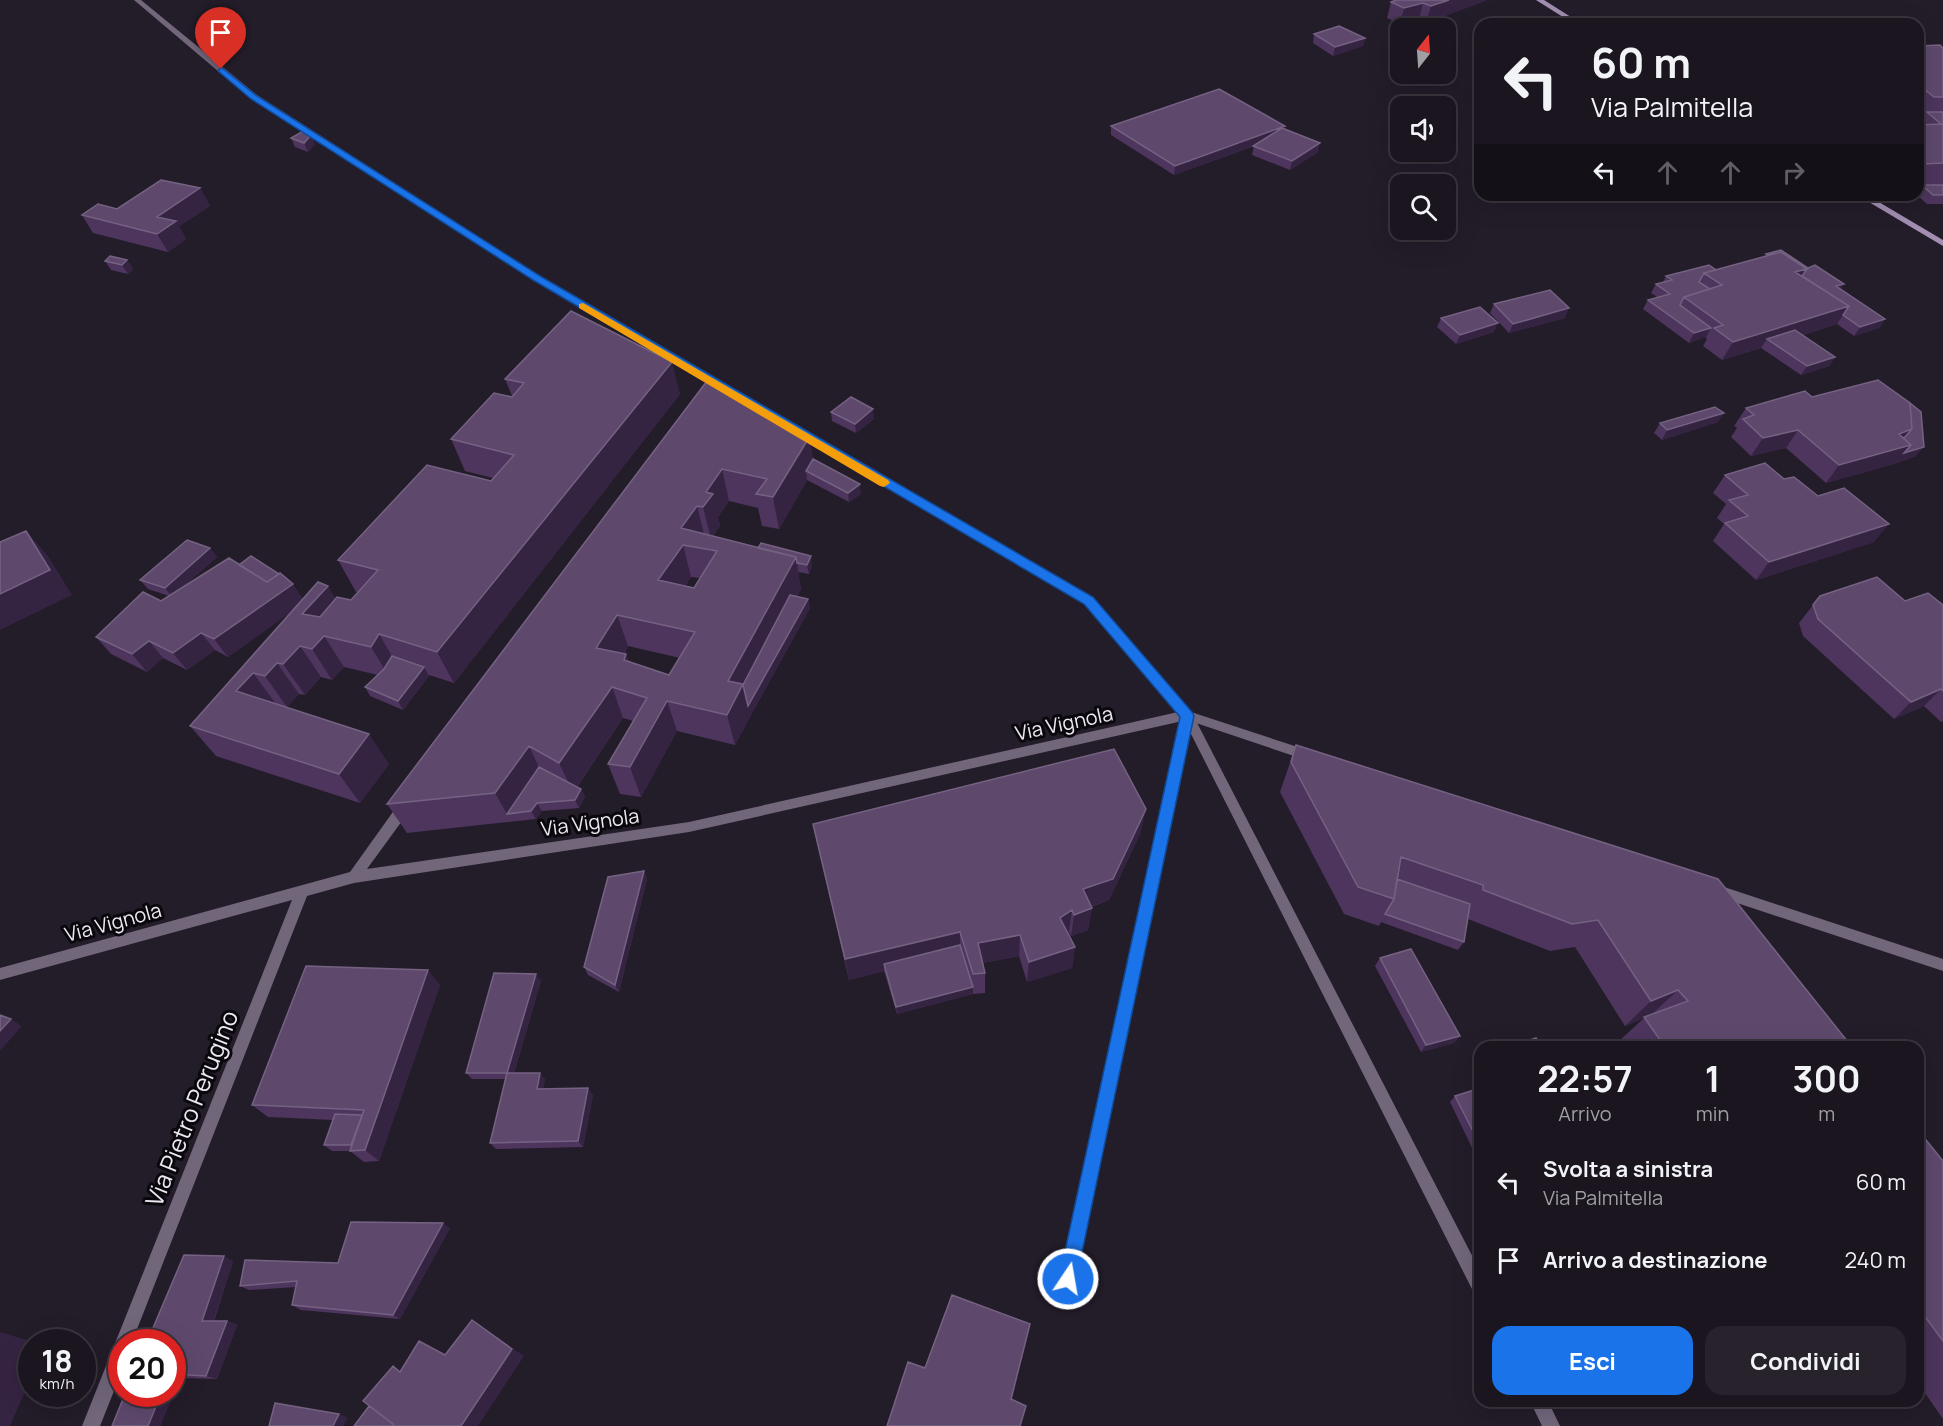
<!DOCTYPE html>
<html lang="it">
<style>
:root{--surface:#1a151f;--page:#27222c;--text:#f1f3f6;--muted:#9f9fa4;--line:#38343d;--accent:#1a73e8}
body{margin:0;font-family:Manrope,sans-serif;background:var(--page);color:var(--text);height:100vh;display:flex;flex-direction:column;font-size:22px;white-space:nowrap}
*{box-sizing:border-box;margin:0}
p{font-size:20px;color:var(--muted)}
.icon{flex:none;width:33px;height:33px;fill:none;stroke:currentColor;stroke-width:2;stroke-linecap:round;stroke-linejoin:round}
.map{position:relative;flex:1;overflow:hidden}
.side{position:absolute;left:1474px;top:1041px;width:450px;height:366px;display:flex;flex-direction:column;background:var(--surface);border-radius:18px;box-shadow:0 6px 24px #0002,0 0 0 2px var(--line)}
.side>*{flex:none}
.guide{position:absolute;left:1474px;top:18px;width:450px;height:183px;border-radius:18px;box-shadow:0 6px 24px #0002,0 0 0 2px var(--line);background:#1a151f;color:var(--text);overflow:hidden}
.needle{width:39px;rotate:17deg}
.tools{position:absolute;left:1390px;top:18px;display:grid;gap:12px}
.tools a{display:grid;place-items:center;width:66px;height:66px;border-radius:12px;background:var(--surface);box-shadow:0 6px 24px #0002,0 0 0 2px var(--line);font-size:30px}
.speed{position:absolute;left:18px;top:1329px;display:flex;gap:12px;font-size:30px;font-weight:700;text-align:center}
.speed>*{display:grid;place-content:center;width:78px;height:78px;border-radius:50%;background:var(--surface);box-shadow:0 6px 24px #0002,0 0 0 2px var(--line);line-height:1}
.speed small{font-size:15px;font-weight:400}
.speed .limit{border:9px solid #d22;background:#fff;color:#111}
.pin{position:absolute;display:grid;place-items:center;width:51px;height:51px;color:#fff;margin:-62px -26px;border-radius:50% 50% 50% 0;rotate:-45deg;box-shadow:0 0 6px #0007}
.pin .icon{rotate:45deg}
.me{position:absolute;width:66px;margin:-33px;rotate:12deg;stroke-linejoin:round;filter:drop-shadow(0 0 4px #0008)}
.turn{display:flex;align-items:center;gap:21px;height:126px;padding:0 18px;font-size:27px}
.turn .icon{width:78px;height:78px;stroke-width:2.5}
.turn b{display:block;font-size:42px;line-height:51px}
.lanes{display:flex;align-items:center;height:57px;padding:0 18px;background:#0003;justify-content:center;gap:30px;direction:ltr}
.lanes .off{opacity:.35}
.eta{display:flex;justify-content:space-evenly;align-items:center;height:102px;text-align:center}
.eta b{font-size:36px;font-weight:700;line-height:42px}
.action{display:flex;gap:12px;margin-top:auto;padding:12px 18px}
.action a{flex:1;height:69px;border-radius:18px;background:var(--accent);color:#fff;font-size:24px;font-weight:700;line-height:69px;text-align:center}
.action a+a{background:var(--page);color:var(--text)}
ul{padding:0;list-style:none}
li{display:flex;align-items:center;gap:18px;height:78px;padding:0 18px}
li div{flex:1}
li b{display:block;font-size:22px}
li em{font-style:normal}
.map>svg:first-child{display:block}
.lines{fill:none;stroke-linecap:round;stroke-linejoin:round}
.service{fill:#72667b;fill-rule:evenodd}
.minor{fill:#72667b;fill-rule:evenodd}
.secondary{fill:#a18eb0;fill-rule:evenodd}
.wall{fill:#4d355d;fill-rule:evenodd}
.shaded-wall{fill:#352342}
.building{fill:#5e496d;stroke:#756282;stroke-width:1.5;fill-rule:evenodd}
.route{fill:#1a73e8;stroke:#114b97;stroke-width:1.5}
.slow{fill:#f59e0b}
.labels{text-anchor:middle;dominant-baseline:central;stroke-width:6;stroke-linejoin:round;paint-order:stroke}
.street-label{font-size:20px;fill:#ede8f2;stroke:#0b080d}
.near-street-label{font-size:24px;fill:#ede8f2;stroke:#0b080d}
</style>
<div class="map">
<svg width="1943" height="1426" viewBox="0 0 1943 1426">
<rect width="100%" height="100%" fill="#231c29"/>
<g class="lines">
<!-- service -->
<path class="service" d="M1187,710L1191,712L1193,715L1480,1271V1295L1474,1293L1190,732L1076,1279L1074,1285L1068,1287L1062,1285L1060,1279L1181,715L1183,712Z
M1530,1401H1548L1560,1426H1542Z"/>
<!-- minor -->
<path class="minor" d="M134,0H141L257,95L540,276L769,413L764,416L761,415L534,280L251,99Z
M798,429L1093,597L1191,712L1313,752L1315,756L1313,760L1309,761L1187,720L689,832L354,883L307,896L132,1342H122V1371L100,1426H82L292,900L0,980V968L350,872L400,802L405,801L410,802L411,806L410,810L367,869L689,822L1178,712L1085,603L795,434V430Z
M1715,884L1943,959V971L1710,894L1708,890L1710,886Z"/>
<!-- secondary -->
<path class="secondary" d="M1536,0H1544L1582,24H1574Z
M1857,195H1867L1943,240V246Z"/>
</g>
<!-- wall -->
<path class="wall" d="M1396,0H1487L1426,23L1419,19L1400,24L1387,18L1391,2Z
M1314,34L1365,38L1363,46L1333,56L1313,43Z
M1918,46L1943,48V204H1927L1917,195H1918V125L1921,122L1918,121Z
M1111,126H1285L1284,129L1318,152L1290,170L1252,155L1254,146L1174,175L1111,135Z
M291,138L315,144L308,152L295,147Z
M200,188L210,206L179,226L186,239L168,252L93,233L82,215L117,209Z
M1766,254L1808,268L1844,284L1840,289L1885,319L1879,328L1854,336L1837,324L1803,335L1835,357L1829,366L1801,375L1761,348L1722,360L1703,346L1707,339L1705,337L1689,343L1643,309L1648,300L1657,297L1651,293L1656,284L1663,282L1666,276L1716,270L1765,256Z
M127,260L133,269L128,274L111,270L105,261Z
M1494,304L1565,318L1509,333L1490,313Z
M1441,318L1494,332L1456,344L1437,327Z
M505,379L680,394L454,683L429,675V676L403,710L370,696L365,687L378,675L344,667L332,680L321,677L305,695L299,694L287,707L276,704L389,764L360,803L216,756L190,726L292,611L228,657L215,650L187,670L163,658L147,672L111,654L96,637L169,596L148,589L140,580L210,548L217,557L183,587L239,565L303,599L336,598L351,600L358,592H356L338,560L491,481L493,478L465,471L451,439L512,396Z
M707,381L861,494L849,502L807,480L779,529L762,526L758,508L729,501L718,517L720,526L713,536L812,566L809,574L798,572L801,589L797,597L808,599L810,608L751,715L735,745L677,731L641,797L620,794L608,764L633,721L623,718L577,787L581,789L585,797L579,808L542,811L536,819L407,833L387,804ZM691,577L700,578L694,588L685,586ZM628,646L680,658L669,675L629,662L626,654H624Z
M1812,397L1916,456L1897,463L1826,483L1786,448L1751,456L1731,437L1737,428L1734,426L1746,408Z
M831,412L874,419L856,433L832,421Z
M1718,422L1662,440L1654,433L1660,423Z
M1725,475L1784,479L1874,542L1756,580L1713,541L1724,524L1717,518L1726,504L1713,493Z
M1820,596L1905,601L1943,605V721L1941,722L1924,706L1894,719L1803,636L1799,623Z
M1296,745L1852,1047H1622L1618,1042L1644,1018L1625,1026L1575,947L1550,951L1468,919L1464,942L1458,950L1381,922L1379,926L1344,914L1280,792Z
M813,824L1141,832L1109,900L1091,907L1092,908L1088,930L1071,936L1069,932H1068L1075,947L1072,968L1027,982L1019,956L983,963L985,973V993L973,994L897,1014L884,971L849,980L818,847Z
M644,871L647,879L619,992L588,975L584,967Z
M1380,958L1460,1036L1454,1043L1421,1052L1375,966Z
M541,981L514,1073L545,1079L543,1089L593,1095L583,1147L496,1149L490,1143L505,1079H472L466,1073Z
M440,985L379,1161L364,1162L350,1151H332L324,1145L333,1120L268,1117L252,1105Z
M1478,1057H1480V1077L1473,1064Z
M1480,1088V1152L1475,1154L1450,1102L1455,1096Z
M1918,1130L1943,1161V1419L1918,1383Z
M450,1228L400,1319L301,1310L292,1305L296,1287L249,1290L240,1286L338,1263Z
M233,1261L214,1321H227L237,1325L217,1379L180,1378L160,1426H112L172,1394V1342Z"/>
<!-- shaded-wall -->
<path class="shaded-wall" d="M1449,0H1487L1426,23L1431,6Z
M1423,3L1419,19L1400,24L1404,8Z
M1365,38L1363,46L1333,56L1335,47Z
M1285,126L1283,135L1174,175L1175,166Z
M311,135L315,144L308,152L304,143Z
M1320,143L1318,152L1290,170L1292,161Z
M200,188L210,206L179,226L186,239L168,252L157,234V217Z
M127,260L133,269L128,274L122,265Z
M1807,269L1797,285L1795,272Z
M1844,284L1838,293L1836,286Z
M1849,306L1837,324L1774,344L1767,339L1761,348L1722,360L1733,342Z
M1569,308L1565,318L1509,333L1513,324Z
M1885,319L1879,328L1854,336L1860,327Z
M1498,323L1494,332L1456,344L1460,335Z
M1711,328L1706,337L1689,343L1694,333Z
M1835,357L1829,366L1801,375L1807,366Z
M672,362L680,394L454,683L437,652Z
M873,409L874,419L856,433L855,424Z
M1724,413L1718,422L1662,440L1667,430Z
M1912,429L1898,447L1899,434Z
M1798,430L1786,448L1751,456L1763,438Z
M810,436L814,468L806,471L807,480L779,529L773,497Z
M1911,445L1924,447L1916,456L1897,463L1826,483L1839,465Z
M722,469L729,501L718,517L720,526L711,539L703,507L706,492Z
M860,484L861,494L849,502L848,493Z
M697,506L705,538L681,528Z
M1889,524L1874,542L1756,580L1769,562Z
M26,531L48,556L72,595L0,630V594Z
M683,545L691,577L667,611L658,580Z
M210,548L217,557L172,597L165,588Z
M811,556L812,566L809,574L807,565Z
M796,557L801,589L746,694L808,599L810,608L751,715L735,745L727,715L728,681Z
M293,584L305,602L228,657L214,639Z
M328,586L347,617L324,636L344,667L332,680L312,649L302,614Z
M617,615L628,646L608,679L596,648Z
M201,633L215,650L187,670L173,653Z
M379,634L397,665L390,678L371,647Z
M149,641L163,658L147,672L132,654Z
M300,646L321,677L305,695L283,664Z
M626,654L637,685L624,660Z
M277,663L299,694L287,707L265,676Z
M424,667L429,676L403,710L398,701Z
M253,673L276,704L236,691Z
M612,687L623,718L573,792L559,763Z
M1941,689L1924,706L1894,719L1911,702Z
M667,701L677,731L641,797L630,767Z
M369,734L389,764L360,803L339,774Z
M529,746L543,776L507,814L495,793Z
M581,789L585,797L579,808L575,800Z
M537,803L542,811L536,819L531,811Z
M1146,809L1141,832L1109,900L1080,910L1083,889Z
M644,871L647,879L619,992L615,985Z
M1092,908L1088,930L1071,936L1074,915Z
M1072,910L1069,932L1058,939L1060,918Z
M960,932V953L884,964V971L849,980L845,959Z
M1020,935L1019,956L978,964V943Z
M1075,947L1072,968L1027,982L1029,962Z
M428,970L440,985L379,1161L365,1150Z
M536,974L541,981L512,1079L507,1073Z
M973,987V994L897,1014L896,1007Z
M1678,990L1651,1015L1625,1026L1651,1001Z
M11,1019L22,1026L0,1051V1031Z
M1460,1036L1454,1043L1421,1052L1426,1045Z
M540,1073L545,1079L542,1096L537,1089Z
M588,1088L593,1095L583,1147L578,1141Z
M443,1223L450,1228L400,1319L393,1315Z
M224,1256L233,1261L212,1325L202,1321Z
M472,1320L524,1356L478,1426H461Z
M227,1321L237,1325L217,1379L206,1376Z
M1030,1324L1028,1335L1010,1408L1011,1399Z
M1,1332L33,1342H32V1376L10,1426H0V1334Z
M172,1375L180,1378L160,1426H148L161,1394H172Z
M339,1414L348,1418L343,1426H333Z"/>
<!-- building -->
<path class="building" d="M1396,0H1449L1431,6L1423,3L1404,8L1391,2Z
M1339,26L1365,38L1335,47L1314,34Z
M1940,45L1943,48V97H1934L1918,84V46Z
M1219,89L1285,126L1175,166L1111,126Z
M1927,112H1943V163L1923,164L1918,159V125L1941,124Z
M1282,128L1320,143L1292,161L1253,146Z
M303,131L311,135L304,143L291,138Z
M161,180L200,188L157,217L176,221L157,234L82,215L98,204L117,209Z
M1922,185H1943V195H1933Z
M1781,250L1808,268L1815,265L1844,284L1836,286L1885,319L1860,327L1843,315L1849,306L1802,276L1807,269L1781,252L1768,255L1766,254Z
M1781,252L1807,269L1795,272L1849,306L1733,342L1714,328L1723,325L1684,297L1722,285L1704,273Z
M110,256L127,260L122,265L105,261Z
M1709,265L1716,270L1704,273L1699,282L1710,289L1684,297L1680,305L1711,328L1694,333L1648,300L1670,294L1656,284L1672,280L1666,276Z
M1550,290L1569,308L1513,324L1494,304Z
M1480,307L1498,323L1460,335L1441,318Z
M571,311L672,362L437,652L379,634L371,647L324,636L312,649L300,646L283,664L277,663L265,676L253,673L236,691L369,734L339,774L190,726L318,582L328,586L302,614L320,617L337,597L351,600L378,570L338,560L427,465L491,481L514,455L451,439L494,393L512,397L524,383L505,379Z
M1795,330L1835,357L1807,366L1767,339Z
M1878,380L1910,403L1912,429L1899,434L1911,445L1839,465L1798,430L1763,438L1743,419L1754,415L1746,408L1805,391L1812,397Z
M707,381L810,436L773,497L756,494L767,479L722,469L706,492L713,494L703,507L697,506L681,528L796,557L728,681L743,684L727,715L667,701L630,767L608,764L647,698L612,687L559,763L529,746L495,793L387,804ZM683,545L717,551L694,588L658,580ZM617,615L695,632L669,675L624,660L626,654L596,648Z
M851,397L873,409L855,424L831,412Z
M1910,403L1921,412L1924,447L1904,453L1911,445L1903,438L1905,437L1912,429Z
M1715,407L1724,413L1667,430L1660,423Z
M813,459L860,484L848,493L806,471Z
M1765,463L1784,479L1794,477L1818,496L1844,488L1889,524L1769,562L1725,523L1748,516L1729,500L1748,495L1725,475Z
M26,531L50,570L0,594V542Z
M187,540L210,548L165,588L140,580Z
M761,543L811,556L807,565L797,563L796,557L758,548Z
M251,556L279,574L267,582L239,565Z
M229,558L267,582L280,573L293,584L214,639L201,633L173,653L149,641L132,654L96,637L143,592L161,601Z
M1877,577L1905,601L1928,593L1943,605V691L1941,689L1911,702L1818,619L1813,605L1820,596Z
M790,595L808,599L748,706L743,685Z
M392,656L424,667L398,701L365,687L384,669Z
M1296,745L1718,879L1852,1047H1665L1644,1017L1688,1001L1678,990L1651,1001L1598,920L1572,924L1483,890V885L1401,857L1394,899L1358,887L1291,762Z
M1114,749L1146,809L1113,879L1083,889L1092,908L1074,915L1072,910L1060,918L1075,947L1029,962L1020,935L978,943L985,973L973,974L960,932L845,959L813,824Z
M539,767L581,789L575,800L537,803L531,811L507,814Z
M644,871L615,985L584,967L608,877Z
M1397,879L1470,904L1464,942L1385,914L1394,899Z
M960,945L973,987L896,1007L884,964Z
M1411,949L1460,1036L1426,1045L1380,958Z
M306,966L428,970L365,1150L350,1151L364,1110L252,1105Z
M494,973L536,974L507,1073H540L537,1089L588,1088L578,1141L490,1143L507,1073H466Z
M0,1015L11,1019L0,1031Z
M1536,1038L1542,1047H1509Z
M1480,1088V1145L1455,1096Z
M335,1114L362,1115L351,1145H324Z
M1918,1130L1943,1161V1341L1918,1307Z
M351,1222L443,1223L393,1315L292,1305L297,1281L240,1286L245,1260L338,1263Z
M184,1255L224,1256L202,1321H227L206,1376L172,1374V1342H147Z
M952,1295L1030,1324L1011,1399L1026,1406L1020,1426H887L908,1362L925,1368Z
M472,1320L512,1349L461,1426H392L393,1424L363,1401L393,1366L400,1372L419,1341L445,1355Z
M125,1394H161L148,1426H112Z
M275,1403L339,1414L333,1426H269Z
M369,1406L393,1424L392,1426H354Z"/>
<!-- route -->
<path class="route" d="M221,67L257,96L540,276L1093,597L1192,712L1194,716L1075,1286L1068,1289L1062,1286L1059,1279L1180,717L1084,604L533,280L251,99L218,71Z"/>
<!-- slow -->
<path class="slow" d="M583,303L888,480L890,483L884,487L880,486L579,308V304Z"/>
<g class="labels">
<!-- street labels -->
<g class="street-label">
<text transform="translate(1064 723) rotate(-12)">Via Vignola</text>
<text transform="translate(590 822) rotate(-8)">Via Vignola</text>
<text transform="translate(113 922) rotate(-15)">Via Vignola</text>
</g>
<!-- near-street labels -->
<g class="near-street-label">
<text transform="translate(191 1108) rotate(-68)">Via Pietro Perugino</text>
</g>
</g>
</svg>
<div class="tools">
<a><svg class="needle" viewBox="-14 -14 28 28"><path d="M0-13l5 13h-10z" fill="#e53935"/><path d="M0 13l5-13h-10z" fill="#9f9fa4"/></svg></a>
<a><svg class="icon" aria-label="sound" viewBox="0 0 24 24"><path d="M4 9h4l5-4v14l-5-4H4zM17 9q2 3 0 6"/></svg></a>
<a><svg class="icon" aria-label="search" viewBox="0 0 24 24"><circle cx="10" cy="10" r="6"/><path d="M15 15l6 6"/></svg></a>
</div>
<div class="speed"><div>18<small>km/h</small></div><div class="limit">20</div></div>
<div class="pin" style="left:221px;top:69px;background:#d93025"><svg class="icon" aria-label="arrive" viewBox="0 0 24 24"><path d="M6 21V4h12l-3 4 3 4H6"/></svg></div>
<svg class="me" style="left:1068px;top:1279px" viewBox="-20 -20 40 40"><circle r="17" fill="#1a73e8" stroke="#fff" stroke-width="3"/><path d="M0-11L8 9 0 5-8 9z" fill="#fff"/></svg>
<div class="guide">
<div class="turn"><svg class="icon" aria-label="left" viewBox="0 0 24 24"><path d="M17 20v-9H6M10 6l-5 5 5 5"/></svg><div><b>60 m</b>Via Palmitella</div></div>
<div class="lanes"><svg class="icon" aria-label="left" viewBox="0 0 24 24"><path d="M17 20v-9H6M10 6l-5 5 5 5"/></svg><svg class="icon off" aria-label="ahead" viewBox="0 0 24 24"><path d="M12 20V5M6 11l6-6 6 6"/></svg><svg class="icon off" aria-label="ahead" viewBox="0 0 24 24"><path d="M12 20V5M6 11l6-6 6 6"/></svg><svg class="icon off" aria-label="right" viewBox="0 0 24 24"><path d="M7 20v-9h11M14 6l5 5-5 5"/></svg></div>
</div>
<section class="side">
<div class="eta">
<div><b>22:57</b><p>Arrivo</p></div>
<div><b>1</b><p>min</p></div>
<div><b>300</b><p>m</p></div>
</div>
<ul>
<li><svg class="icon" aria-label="left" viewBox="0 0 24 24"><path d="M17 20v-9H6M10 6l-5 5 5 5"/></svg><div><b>Svolta a sinistra</b><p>Via Palmitella</p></div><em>60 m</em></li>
<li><svg class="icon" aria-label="arrive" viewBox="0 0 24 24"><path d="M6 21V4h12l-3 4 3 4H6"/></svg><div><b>Arrivo a destinazione</b></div><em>240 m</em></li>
</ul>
<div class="action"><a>Esci</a><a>Condividi</a></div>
</section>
</div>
